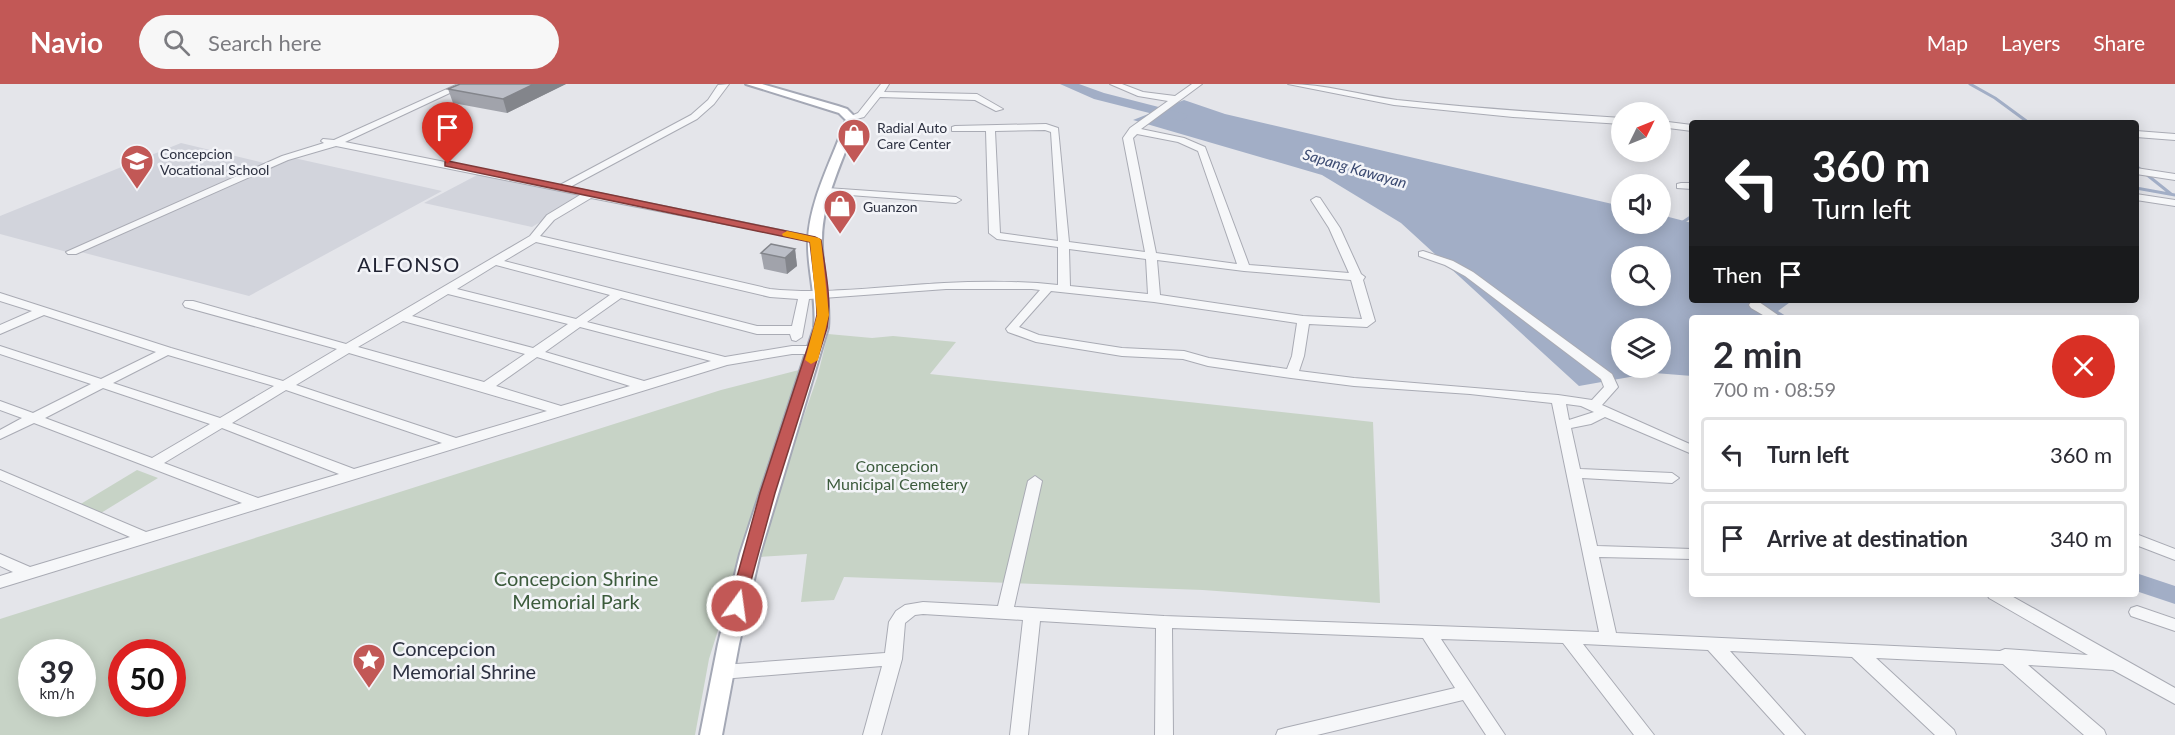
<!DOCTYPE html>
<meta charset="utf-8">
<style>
:root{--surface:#fff;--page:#f7f7f7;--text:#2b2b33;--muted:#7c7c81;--line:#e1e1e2;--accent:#c25856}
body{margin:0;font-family:Lato,sans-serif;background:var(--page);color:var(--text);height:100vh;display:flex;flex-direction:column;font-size:22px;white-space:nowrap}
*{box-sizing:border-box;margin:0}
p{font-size:20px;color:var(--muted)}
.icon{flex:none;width:33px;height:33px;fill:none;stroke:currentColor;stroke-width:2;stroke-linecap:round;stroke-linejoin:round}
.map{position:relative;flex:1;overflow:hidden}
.drawer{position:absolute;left:1689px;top:231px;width:450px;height:282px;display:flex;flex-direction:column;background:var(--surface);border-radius:6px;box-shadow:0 3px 15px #0003}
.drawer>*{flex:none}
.banner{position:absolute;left:1689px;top:36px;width:450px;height:183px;border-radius:6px;box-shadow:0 3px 15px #0003;background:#202124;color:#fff;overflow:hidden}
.needle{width:39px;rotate:47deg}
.controls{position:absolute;left:1611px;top:18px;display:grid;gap:12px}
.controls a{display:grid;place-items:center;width:60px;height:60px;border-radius:50%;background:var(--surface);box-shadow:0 3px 15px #0003;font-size:30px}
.speed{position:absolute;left:18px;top:555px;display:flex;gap:12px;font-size:30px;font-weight:700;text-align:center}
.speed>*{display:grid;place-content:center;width:78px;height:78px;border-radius:50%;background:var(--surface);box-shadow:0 3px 15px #0003;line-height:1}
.speed small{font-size:15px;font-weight:400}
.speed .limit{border:9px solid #d22;background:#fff;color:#111}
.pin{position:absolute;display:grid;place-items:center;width:51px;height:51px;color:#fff;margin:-62px -26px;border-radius:50% 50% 50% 0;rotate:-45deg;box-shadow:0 0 6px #0007}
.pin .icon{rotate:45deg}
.me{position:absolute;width:66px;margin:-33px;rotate:14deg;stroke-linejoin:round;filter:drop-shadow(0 0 4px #0008)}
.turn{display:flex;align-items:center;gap:21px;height:126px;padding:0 24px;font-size:27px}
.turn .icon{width:78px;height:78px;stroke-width:2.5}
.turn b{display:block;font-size:42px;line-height:51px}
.then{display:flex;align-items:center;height:57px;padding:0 24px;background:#0003;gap:12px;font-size:22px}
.round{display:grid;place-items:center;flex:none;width:63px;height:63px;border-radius:32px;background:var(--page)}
.headline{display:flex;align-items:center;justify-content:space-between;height:102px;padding:0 24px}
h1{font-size:36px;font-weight:700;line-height:45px}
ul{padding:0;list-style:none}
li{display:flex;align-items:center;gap:18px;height:75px;margin:0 12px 9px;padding:0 12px;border:3px solid var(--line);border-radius:6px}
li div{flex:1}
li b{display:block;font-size:22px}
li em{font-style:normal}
header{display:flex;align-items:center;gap:36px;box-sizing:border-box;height:84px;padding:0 30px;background:var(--accent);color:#fff}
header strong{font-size:28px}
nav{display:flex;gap:33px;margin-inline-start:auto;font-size:21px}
.search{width:420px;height:54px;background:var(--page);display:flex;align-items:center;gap:15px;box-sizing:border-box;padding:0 21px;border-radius:33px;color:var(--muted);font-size:22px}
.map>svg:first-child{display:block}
.built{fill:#d2d4dc}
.green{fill:#c7d3c6;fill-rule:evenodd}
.water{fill:#a2aec6;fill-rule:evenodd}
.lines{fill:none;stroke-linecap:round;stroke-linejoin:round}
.stream{stroke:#a2aec6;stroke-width:3}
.river{fill:#a2aec6;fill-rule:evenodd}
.minor-casing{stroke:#a9abb4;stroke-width:2}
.major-casing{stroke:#a4a8b5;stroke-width:4}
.minor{fill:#f6f7f9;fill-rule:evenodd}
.major{fill:#fff;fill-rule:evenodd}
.wall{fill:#a1a3ab}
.shaded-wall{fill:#83858b}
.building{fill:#bbbec7;stroke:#83858b;stroke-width:1.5}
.route{fill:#c25856;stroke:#7e3938;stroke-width:1.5}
.slow{fill:#f59e0b}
.labels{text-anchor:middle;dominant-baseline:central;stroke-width:5;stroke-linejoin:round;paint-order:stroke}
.far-poi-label{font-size:14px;fill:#2d3141;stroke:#f3f4f8;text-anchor:start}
.far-water-label{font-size:15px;font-style:italic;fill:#3b4a71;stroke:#f3f4f8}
.park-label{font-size:16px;fill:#3c5b3c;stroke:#f3f4f8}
.quarter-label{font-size:20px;letter-spacing:1.5px;fill:#1f2232;stroke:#f3f4f8}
.near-park-label{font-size:20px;fill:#3c5b3c;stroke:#f3f4f8}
.near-poi-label{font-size:20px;fill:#2d3141;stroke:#f3f4f8;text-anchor:start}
</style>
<header>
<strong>Navio</strong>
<div class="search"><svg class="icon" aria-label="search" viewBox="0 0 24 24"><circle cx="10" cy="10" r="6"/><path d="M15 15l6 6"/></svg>Search here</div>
<nav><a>Map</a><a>Layers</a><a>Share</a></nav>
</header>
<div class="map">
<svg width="2175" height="651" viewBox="0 0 2175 651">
<rect width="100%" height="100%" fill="#e4e5ea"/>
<!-- built -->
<path class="built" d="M181,59L268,80L67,168L0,150V132Z
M294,74L442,107L249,212L81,168Z
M481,89L585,111L532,143L424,119Z"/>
<!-- green -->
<path class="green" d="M828,250L872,254L893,252L956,258L930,290L1373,338L1380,519L1203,506L844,493L834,516L801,518L807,470L760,473L793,363L817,294Z
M799,286L709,575L695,651H0V535L721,306ZM32,568H82V620H32ZM122,568H172V620H122Z
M137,386L158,394L101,429L79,421Z"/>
<!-- water -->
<path class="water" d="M1184,16L1225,30L1621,122L1622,140H1660L1661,131L1692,139V216H1793L1778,227L1789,234H1692V282L1579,302L1401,139L1322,91L1133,36ZM1622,172H1660V212H1622ZM1622,244H1660V284H1622Z"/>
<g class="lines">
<!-- stream -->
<path class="stream" d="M1970,0L1995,14L2029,39
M2136,82L2171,110
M2136,104L2175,111
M1680,140L1692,132"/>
<!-- river -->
<path class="river" d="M1060,0H1079L1104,9L1186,30L1188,33L1181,37L1094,15Z
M1660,279L1692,280V292L1642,288L1639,284H1660Z
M2136,489L2175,502V520L2136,507Z"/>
<!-- minor casing -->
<g class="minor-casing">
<path id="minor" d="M458,0H469L345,58L560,101L691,31L708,16L718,1L729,0L714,20L697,35L570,103L815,153L819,154V158L591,114L554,136L540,152L770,205C828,211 886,202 944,199C982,197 1021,197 1058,201V163L997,155L989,149L986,47H952V43L955,42L1046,40L1058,44L1069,158L1145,168L1123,54L1130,44L1168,17L1138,12L1110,0H1122L1143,8L1175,12L1192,0H1202L1141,45L1184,54L1205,63L1249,181L1349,189L1329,144L1311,116L1316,113L1320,114L1340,144L1361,190L1365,193L1363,196L1375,237L1367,243L1309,240L1304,272L1299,287L1354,294L1558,311L1592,316L1604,303L1601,295L1465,192L1445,181L1419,172V168L1423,167L1453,177L1473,188L1612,290L1618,303L1602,321L1692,361V370L1605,333L1591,340L1571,344L1580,385L1672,389L1679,394L1672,399L1582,394L1597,462L1692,465V475L1599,473L1616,549L2000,567L2005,565L2088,571L1989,514L1987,510H2008L2175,604V620L2113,586L2028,581L2104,646L2106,651H2084L2003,580L1876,574L1954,646L1956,651H1935L1852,573L1730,567L1805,651H1785L1708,566L1583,560L1654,651H1634L1563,559L1441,555L1505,651H1486L1463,616L1317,651H1276L1278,646L1285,644L1455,604L1423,554L1172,544L1173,651H1155L1156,544L1040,537L1028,651H1010L1023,536L923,530L915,531L905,539L902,575L881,651H863L882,582L722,595L716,593L713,588L716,583L722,581L885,569L889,538L896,527L905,521L923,518L998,522L1028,397L1035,392L1042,397L1014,523L1164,532L1599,548L1552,319L1470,310L1354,302L1291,294L1208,282L1183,275L1122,272L1036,258L1008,248L1006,245L1040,206L1032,205H946L809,215L802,253L796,257L792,256L790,250H757L621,214L587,238L725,273L792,262H815L821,266L815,270H792L727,281L0,504V492L13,488L0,482V470L30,483L130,453L0,396V386L146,448L242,419L34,339L0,355V346L22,334L0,326V317L33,329L91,300L0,270V262L101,295L156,268L44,231L0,250V241L32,227L0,217V209L171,264L283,297L337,265L185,223L183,220L185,217H193L346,260L530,152L547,131L580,111L336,62L288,76L76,170H68L66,168L282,72L324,59L321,57L323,55L334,56ZM1045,46L1051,48L1058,157L1000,149L995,47ZM1137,50L1178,58L1198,67L1237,180L1156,169L1133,54ZM536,158L770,213L798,215L792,242H757L504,177ZM1069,165L1146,175L1148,210L1070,202ZM1157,176L1244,187L1351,196L1362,235L1303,232L1160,211ZM496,181L610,211L576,235L457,205ZM1051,207L1154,218L1297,239L1292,272L1287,285L1209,274L1184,267L1122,264L1039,251L1019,243ZM448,210L568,240L533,264L412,232ZM403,237L525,270L484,298L358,263ZM580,243L711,277L644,297L545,268ZM349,269L547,327L456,354L296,301ZM168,271L274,302L220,334L113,299ZM537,273L630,302L561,322L496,302ZM103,304L210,340L152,374L45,334ZM286,306L442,359L354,385L232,339ZM1566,320L1581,322L1594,328L1569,336ZM222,344L339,390L258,414L164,379Z
M881,0H889L884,8L977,10L1003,25L996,27L975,16L880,13L864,33L849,37V33L858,29Z
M1288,0C1325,0 1360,11 1397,16C1472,24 1546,29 1622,34V40L1513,33L1394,21Z
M1660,37L1692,41V47L1660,43Z
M2136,47L2175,50V56L2136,53Z
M2136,84L2175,90V96L2136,90Z
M1681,99H1692V105L1677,104V100Z
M827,104L956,113L961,116L956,119L823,109V105Z
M2136,110L2175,116V122L2136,116Z
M1755,217L1759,218L1782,234H1768L1751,224L1749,221L1751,218Z
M2136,450L2175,465V476L2136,461Z
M2137,522L2175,535V547L2131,532L2129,528L2131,524Z"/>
</g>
<!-- major casing -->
<g class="major-casing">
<path id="major" d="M746,0H762L838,22L847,25L857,35C845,74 822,114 822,156C821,186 831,214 828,244L760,470L739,560L722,651H700L718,560L740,470L814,244C817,214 807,185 808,156C810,114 833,74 846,36L839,29Z"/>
</g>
<!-- minor -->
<use href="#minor" class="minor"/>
<!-- major -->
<use href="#major" class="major"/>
</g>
<!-- wall -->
<path class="wall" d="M460,0H566L507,29L453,19L448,5Z
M795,165L797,182L787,190L764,185L761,169Z"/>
<!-- shaded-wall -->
<path class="shaded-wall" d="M534,0H566L507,29L503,15Z
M795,165L797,182L787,190L785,174Z"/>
<!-- building -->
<path class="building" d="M460,0H534L503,15L448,5Z
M771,160L795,165L785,174L761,169Z"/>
<!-- route -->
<path class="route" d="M448,77L815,153L821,156C825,185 832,215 827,244L775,409L743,526H731L729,522L760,409L814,244L817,231L816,209L810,158L445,82V78Z"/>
<!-- slow -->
<path class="slow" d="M787,147L819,154L821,156L829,231L818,276L811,280L805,276L817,231L810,158L783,152L782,150Z"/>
<!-- icons -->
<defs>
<g id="shop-pin" transform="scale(1.725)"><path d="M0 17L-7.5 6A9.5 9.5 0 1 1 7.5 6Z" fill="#c25856" stroke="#f3f4f8"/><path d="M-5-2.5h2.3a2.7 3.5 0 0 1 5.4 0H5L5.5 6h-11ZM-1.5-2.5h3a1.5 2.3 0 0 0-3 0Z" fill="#fff"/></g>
<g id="school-pin" transform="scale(1.725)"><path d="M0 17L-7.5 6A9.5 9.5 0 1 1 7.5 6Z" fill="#c25856" stroke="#f3f4f8"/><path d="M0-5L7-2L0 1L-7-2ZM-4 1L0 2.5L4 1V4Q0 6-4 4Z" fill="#fff"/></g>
<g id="sight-pin" transform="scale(1.725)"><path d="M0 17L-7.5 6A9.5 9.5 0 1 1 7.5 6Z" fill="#c25856" stroke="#f3f4f8"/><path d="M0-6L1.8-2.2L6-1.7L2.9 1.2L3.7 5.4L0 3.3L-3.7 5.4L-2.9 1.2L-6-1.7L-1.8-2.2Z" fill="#fff"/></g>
</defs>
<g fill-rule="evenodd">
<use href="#shop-pin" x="854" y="51"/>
<use href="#school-pin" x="137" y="77"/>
<use href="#shop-pin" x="840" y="122"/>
<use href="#sight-pin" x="369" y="576"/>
</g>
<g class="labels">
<!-- far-poi labels -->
<g class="far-poi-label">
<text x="877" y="43">Radial Auto<tspan x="877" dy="16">Care Center</tspan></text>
<text x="160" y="69">Concepcion<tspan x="160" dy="16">Vocational School</tspan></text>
<text x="863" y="122">Guanzon</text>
</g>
<!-- far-water labels -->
<g class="far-water-label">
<text transform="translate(1355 84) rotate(16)">Sapang Kawayan</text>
</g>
<!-- park labels -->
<g class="park-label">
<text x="897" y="381">Concepcion<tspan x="897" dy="18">Municipal Cemetery</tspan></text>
</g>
<!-- quarter labels -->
<g class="quarter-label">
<text x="409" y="180">ALFONSO</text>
</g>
<!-- near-park labels -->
<g class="near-park-label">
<text x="576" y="494">Concepcion Shrine<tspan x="576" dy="23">Memorial Park</tspan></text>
</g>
<!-- near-poi labels -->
<g class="near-poi-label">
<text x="392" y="564">Concepcion<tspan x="392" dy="23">Memorial Shrine</tspan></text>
</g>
</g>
</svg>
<div class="controls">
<a><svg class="needle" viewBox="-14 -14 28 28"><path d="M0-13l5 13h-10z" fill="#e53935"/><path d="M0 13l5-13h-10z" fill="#7c7c81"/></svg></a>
<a><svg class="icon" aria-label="sound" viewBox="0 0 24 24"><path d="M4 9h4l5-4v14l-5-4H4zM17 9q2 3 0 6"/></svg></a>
<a><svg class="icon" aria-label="search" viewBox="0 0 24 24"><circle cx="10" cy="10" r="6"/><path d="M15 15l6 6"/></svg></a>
<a><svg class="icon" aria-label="layers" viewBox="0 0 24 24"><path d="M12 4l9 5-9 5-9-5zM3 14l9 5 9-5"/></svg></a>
</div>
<div class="speed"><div>39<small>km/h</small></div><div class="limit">50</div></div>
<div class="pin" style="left:448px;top:80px;background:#d93025"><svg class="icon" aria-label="arrive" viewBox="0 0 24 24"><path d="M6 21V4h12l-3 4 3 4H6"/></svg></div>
<svg class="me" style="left:737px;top:522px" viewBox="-20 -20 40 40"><circle r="17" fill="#c25856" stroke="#fff" stroke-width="3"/><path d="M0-11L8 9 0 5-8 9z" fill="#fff"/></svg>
<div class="banner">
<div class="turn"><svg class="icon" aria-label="left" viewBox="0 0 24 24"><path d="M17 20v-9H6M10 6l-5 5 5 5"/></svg><div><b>360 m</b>Turn left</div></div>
<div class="then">Then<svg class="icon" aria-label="arrive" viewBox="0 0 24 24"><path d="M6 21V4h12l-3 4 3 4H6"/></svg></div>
</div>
<section class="drawer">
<div class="headline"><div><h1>2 min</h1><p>700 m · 08:59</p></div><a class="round" style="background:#d93025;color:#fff"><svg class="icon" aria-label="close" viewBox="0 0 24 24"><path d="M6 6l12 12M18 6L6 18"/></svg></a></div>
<ul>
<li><svg class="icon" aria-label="left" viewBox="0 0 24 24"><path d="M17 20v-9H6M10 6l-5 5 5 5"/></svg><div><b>Turn left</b></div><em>360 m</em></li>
<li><svg class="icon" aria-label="arrive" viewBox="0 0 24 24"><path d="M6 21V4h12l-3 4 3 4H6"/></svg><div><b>Arrive at destination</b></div><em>340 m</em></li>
</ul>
</section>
</div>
